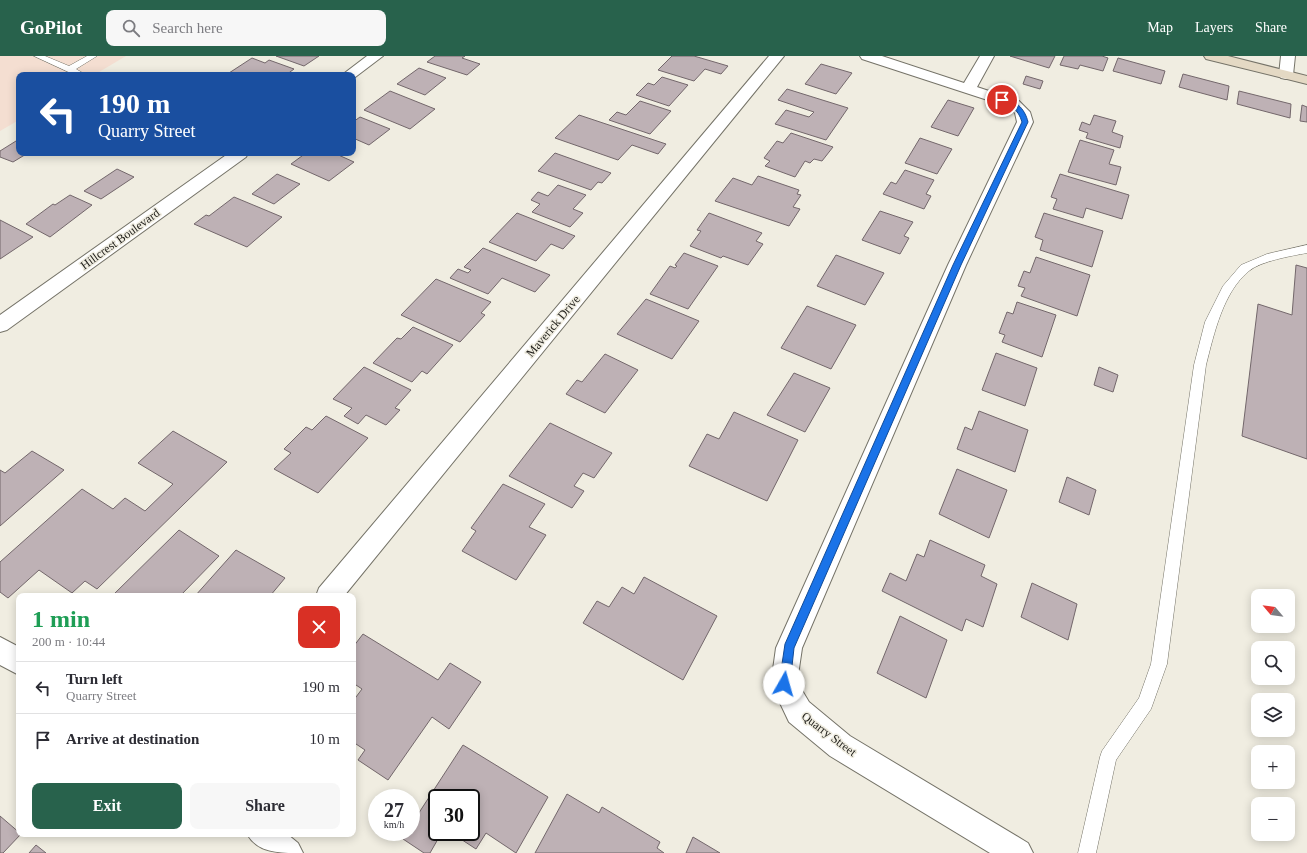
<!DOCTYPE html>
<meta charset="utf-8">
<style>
:root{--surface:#fff;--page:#f7f7f7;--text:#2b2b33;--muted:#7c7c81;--line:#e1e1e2;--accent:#28624c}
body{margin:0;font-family:Georgia,serif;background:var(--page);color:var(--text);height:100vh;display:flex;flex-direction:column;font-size:15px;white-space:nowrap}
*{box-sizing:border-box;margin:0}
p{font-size:13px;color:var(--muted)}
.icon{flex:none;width:22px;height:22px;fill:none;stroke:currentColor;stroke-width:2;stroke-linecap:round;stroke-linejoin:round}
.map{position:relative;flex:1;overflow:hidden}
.panel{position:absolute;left:16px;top:537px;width:340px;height:244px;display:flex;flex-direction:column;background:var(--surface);border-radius:8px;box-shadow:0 2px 10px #0003}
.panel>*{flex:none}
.guide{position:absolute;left:16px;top:16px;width:340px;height:84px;border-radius:8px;box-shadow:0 2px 10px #0003;background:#1a4fa0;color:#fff;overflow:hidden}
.needle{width:26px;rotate:299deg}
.controls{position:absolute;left:1251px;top:533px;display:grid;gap:8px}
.controls a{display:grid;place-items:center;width:44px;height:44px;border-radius:8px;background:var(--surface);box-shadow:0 2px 10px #0003;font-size:20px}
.speed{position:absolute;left:368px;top:733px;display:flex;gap:8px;font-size:20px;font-weight:700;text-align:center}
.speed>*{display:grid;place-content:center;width:52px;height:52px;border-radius:50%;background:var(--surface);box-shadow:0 2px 10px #0003;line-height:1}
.speed small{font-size:10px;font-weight:400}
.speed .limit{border:2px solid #111;border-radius:6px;background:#fff;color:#111}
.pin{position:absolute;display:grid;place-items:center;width:34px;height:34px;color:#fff;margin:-17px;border:2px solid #fff;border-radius:50%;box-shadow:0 1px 4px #0007}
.me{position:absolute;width:44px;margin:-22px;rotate:7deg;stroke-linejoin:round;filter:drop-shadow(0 0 3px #0008)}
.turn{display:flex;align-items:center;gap:14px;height:84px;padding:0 16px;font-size:18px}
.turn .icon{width:52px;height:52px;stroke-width:2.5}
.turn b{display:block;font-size:28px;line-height:34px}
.round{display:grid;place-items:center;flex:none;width:42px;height:42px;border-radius:8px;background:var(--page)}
.summary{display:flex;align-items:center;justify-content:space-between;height:68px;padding:0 16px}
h1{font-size:24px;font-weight:700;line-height:30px;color:#1e9e55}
.action{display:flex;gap:8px;margin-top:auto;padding:8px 16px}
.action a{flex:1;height:46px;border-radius:8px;background:var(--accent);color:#fff;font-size:16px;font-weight:700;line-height:46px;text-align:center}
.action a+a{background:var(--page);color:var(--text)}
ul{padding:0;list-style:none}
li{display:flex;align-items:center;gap:12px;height:52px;padding:0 16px;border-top:1px solid var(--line)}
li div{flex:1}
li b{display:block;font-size:15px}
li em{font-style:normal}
header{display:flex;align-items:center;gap:24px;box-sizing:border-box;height:56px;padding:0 20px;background:var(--accent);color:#fff}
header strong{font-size:19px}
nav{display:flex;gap:22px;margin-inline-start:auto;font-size:14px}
.search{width:280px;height:36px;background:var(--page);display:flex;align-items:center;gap:10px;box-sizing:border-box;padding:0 14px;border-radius:8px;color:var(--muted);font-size:15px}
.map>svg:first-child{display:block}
.education{fill:#f4ded1}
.building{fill:#beb1b5;stroke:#73676b}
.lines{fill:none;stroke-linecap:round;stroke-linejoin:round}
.service-casing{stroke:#757368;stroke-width:1}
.minor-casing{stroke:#757368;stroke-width:2}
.tertiary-casing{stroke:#757368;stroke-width:2}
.secondary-casing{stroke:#757368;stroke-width:2}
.service{fill:#fff;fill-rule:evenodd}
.minor{fill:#fff;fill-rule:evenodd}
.tertiary{fill:#fff;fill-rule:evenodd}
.secondary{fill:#e4d9c4;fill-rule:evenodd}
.route{fill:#1a73e8;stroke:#114b97}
.labels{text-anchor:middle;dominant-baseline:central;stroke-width:3;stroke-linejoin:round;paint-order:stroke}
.street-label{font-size:12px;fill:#22211d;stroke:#f0ede1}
</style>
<header>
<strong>GoPilot</strong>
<div class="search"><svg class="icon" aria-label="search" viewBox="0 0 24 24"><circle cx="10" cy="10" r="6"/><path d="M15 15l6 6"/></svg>Search here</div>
<nav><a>Map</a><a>Layers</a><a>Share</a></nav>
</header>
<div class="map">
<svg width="1307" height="797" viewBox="0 0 1307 797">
<rect width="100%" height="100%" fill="#f0ede1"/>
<!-- education -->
<path class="education" d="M0,0H126L94,19H19V64L0,75Z"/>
<!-- building -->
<path class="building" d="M276,0H319L304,10Z
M435,0H465L462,2L480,8L467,19L427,6Z
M672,0H694L728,10L721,18L705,13L694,25L658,14Z
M1010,0H1055L1049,12Z
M1064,0H1102L1108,2L1103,15L1080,9L1078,13L1060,9Z
M252,2L265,7L269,4L294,13L286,19H233L229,17Z
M1118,2L1165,15L1161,28L1113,15Z
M821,8L852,17L836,38L805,28Z
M419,12L446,22L425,39L397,28Z
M1183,18L1229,30L1227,44L1179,31Z
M1026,20L1043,25L1040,33L1023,28Z
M662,21L688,29L669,50L636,39L648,27L654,29Z
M787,33L848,52L826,84L775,68L786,54L809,61L814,56L778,44Z
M390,35L435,53L410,73L364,54Z
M1239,35L1291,48L1290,62L1237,48Z
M948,44L974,52L958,80L931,71Z
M640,45L671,55L650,78L609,64L617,56L626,59Z
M1302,49L1307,51V66L1300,65Z
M579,59L666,88L658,98L632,89L618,104L555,82Z
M1094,59L1116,65L1112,76L1123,80L1120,92L1086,82L1088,77L1079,74L1082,66L1090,69Z
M360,61L390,73L369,89L353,82V66Z
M791,77L833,91L822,105L814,103L810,107L805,105L795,121L765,110L770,105L764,102L777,85L783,87Z
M920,82L952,93L937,118L905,107Z
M1080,84L1114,94L1109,108L1121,111L1116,129L1068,116Z
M16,85L19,86V97H28L13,106L0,101V95Z
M306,97H334L354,106L329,125L291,108Z
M555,97L611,117L602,127L598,126L591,134L538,115Z
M117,113L134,121L101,143L84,135Z
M905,114L934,124L926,138L931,140L924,153L883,138L891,126L896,128Z
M277,118L300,128L274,148L252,138Z
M1060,118L1129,139L1122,163L1086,152L1083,162L1053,153L1057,143L1051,141Z
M758,120L799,134L797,138L801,139L793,151L800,153L789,170L715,145L733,122L752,129Z
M558,129L586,139L573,153L583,157L570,171L532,156L540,148L531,144L538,136L548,140Z
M70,139L92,149L50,181L26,168L53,148L55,149Z
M234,141L282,161L247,191L194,168L206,159L209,160Z
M880,155L913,166L904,180L909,182L900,198L862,184Z
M517,157L575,180L563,193L551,188L536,205L489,186Z
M709,157L762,177L756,185L763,188L748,209L723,200L721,202L690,190L701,175L697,174Z
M1044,157L1103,175L1092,211L1040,194L1043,184L1035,181Z
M0,164L33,181L0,203Z
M483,192L550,219L535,236L502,222L488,238L450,222L458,213L468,217L471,214L464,211Z
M684,197L718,210L688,253L650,238L670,210L675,212L677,210L675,209Z
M836,199L884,217L865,249L817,230Z
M1036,201L1090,219L1077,260L1021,240L1025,232L1018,230L1024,215L1030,217Z
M1296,209L1307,212V403L1242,380L1258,248L1292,259Z
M436,223L491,246L481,257L485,259L460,286L401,259Z
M646,243L699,265L672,303L617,278Z
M1017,246L1056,259L1042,301L1002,286L1005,279L999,277L1007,256L1013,258Z
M807,250L856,269L831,313L781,292Z
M413,271L453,289L427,318L422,315L412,326L373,307L397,282L401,283Z
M996,297L1037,312L1025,350L982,334Z
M605,298L638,314L605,357L566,338L577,324L582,326Z
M364,311L411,334L395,352L400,354L386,369L366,359L358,368L344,360L352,352L333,343Z
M1099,311L1118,319L1113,336L1094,329Z
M794,317L830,332L805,376L767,359Z
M979,355L1028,374L1015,416L957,393L965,371L972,374Z
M734,356L798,384L767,445L689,410L707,378L719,383Z
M326,360L368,382L318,437L274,413L291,397L284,393L306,371L312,374Z
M550,367L612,397L594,422L583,417L574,430L584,435L572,452L509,420Z
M173,375L227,406L97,533L85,525L72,537L39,514L8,542L0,536V506L82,433L113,453L125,442L145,455L173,428L138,407Z
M32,395L64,414L0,470V414L5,417Z
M957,413L1007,434L989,482L939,458Z
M1067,421L1096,434L1089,459L1059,446Z
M503,428L545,448L529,471L546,479L516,524L462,495L476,475L471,472Z
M179,474L219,500L180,540H112Z
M930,484L985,509L981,520L997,528L983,571L966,563L962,575L882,535L890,517L906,525L917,498L924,501Z
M236,494L285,522L270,540H195Z
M644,521L717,560L683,624L583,567L597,545L609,551L622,531L634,538Z
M1032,527L1077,548L1068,584L1021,561Z
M900,560L947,584L926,642L877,617Z
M363,578L438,624L450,607L481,626L449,673L432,661L388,724L358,704L365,694L353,686V645L362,633L353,627V591Z
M463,689L548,741L516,797L486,777L476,793L450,776H471V742H437V776H442L430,797H424L403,783L407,776H411V769Z
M567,738L599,757L602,751L660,786L657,792L664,797H535Z
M0,760L21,778L3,797H0Z
M693,781L720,797H686Z
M36,789L46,797H29Z"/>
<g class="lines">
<!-- service casing -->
<g class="service-casing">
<path id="service" d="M34,0H45L69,10L87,0H97L76,13L86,19H75Z
M1307,189V197C1291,200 1261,205 1249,215C1223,236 1214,278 1206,309L1167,608L1151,653L1116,704L1096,797H1078L1100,701L1102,695L1139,642L1151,608L1194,309L1205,266L1223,230L1241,209L1267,198Z"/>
</g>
<!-- minor casing -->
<g class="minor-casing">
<path id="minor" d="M769,0H784L344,540H316L319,532Z
M860,0H882L964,27L980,0H994L977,31L1019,45L1030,56L1033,66L966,209L802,592L797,626L809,646L850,680L1028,787L1033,797H990L830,700L789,666L771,628L776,592L780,583L948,209L1017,66L1015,57L1009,51L862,3Z
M1281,0H1295L1293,19L1291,22L1286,23L1281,22L1279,19Z
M0,581L19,591V619L0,609Z
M247,778H287L298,787L303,797C278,797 258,797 247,778Z"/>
</g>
<!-- tertiary casing -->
<g class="tertiary-casing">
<path id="tertiary" d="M367,0H383L354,22H353V19H342Z
M229,97H248L246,101L7,274L0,276V259Z"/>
</g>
<!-- secondary casing -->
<g class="secondary-casing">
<path id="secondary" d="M1204,0H1228L1307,20V28L1206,3Z"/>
</g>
<!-- service -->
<use href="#service" class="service"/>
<!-- minor -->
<use href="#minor" class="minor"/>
<!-- tertiary -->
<use href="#tertiary" class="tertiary"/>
<!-- secondary -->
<use href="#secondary" class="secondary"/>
</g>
<!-- route -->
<path class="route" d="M1000,43C1015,42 1025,53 1028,66L961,209L794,592L790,628L788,632L784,633L780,632L779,628L785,588L953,209L1022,66C1018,53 1012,50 1000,46Z"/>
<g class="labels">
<!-- street labels -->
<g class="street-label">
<text transform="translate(120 183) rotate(-36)">Hillcrest Boulevard</text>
<text transform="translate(553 270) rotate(-50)">Maverick Drive</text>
<text transform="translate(829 678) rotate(37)">Quarry Street</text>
</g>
</g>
</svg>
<div class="controls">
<a><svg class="needle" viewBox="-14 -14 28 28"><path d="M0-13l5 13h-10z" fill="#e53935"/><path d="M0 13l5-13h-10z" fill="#7c7c81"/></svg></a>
<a><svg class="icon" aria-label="search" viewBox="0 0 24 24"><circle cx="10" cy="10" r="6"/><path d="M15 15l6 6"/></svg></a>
<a><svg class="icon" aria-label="layers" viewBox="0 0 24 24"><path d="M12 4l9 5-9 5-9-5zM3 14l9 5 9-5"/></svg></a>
<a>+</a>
<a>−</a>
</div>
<div class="speed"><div>27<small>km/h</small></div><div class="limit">30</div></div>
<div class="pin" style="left:1002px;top:44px;background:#d93025"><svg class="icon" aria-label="arrive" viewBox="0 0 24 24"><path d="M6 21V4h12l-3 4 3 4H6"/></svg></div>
<svg class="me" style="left:784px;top:628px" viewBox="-20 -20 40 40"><circle r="19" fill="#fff"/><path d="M0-13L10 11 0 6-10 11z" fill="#1a73e8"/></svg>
<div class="guide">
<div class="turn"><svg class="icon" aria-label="left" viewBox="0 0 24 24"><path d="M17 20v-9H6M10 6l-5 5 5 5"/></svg><div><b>190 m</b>Quarry Street</div></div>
</div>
<section class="panel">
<div class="summary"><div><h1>1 min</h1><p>200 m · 10:44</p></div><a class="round" style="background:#d93025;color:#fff"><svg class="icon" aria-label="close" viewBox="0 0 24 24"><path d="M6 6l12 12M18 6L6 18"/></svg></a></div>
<ul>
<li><svg class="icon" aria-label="left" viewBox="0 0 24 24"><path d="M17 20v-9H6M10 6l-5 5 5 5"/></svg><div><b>Turn left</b><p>Quarry Street</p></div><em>190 m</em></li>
<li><svg class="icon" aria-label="arrive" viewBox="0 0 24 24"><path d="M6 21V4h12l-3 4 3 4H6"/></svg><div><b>Arrive at destination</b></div><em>10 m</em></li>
</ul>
<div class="action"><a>Exit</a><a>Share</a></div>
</section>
</div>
